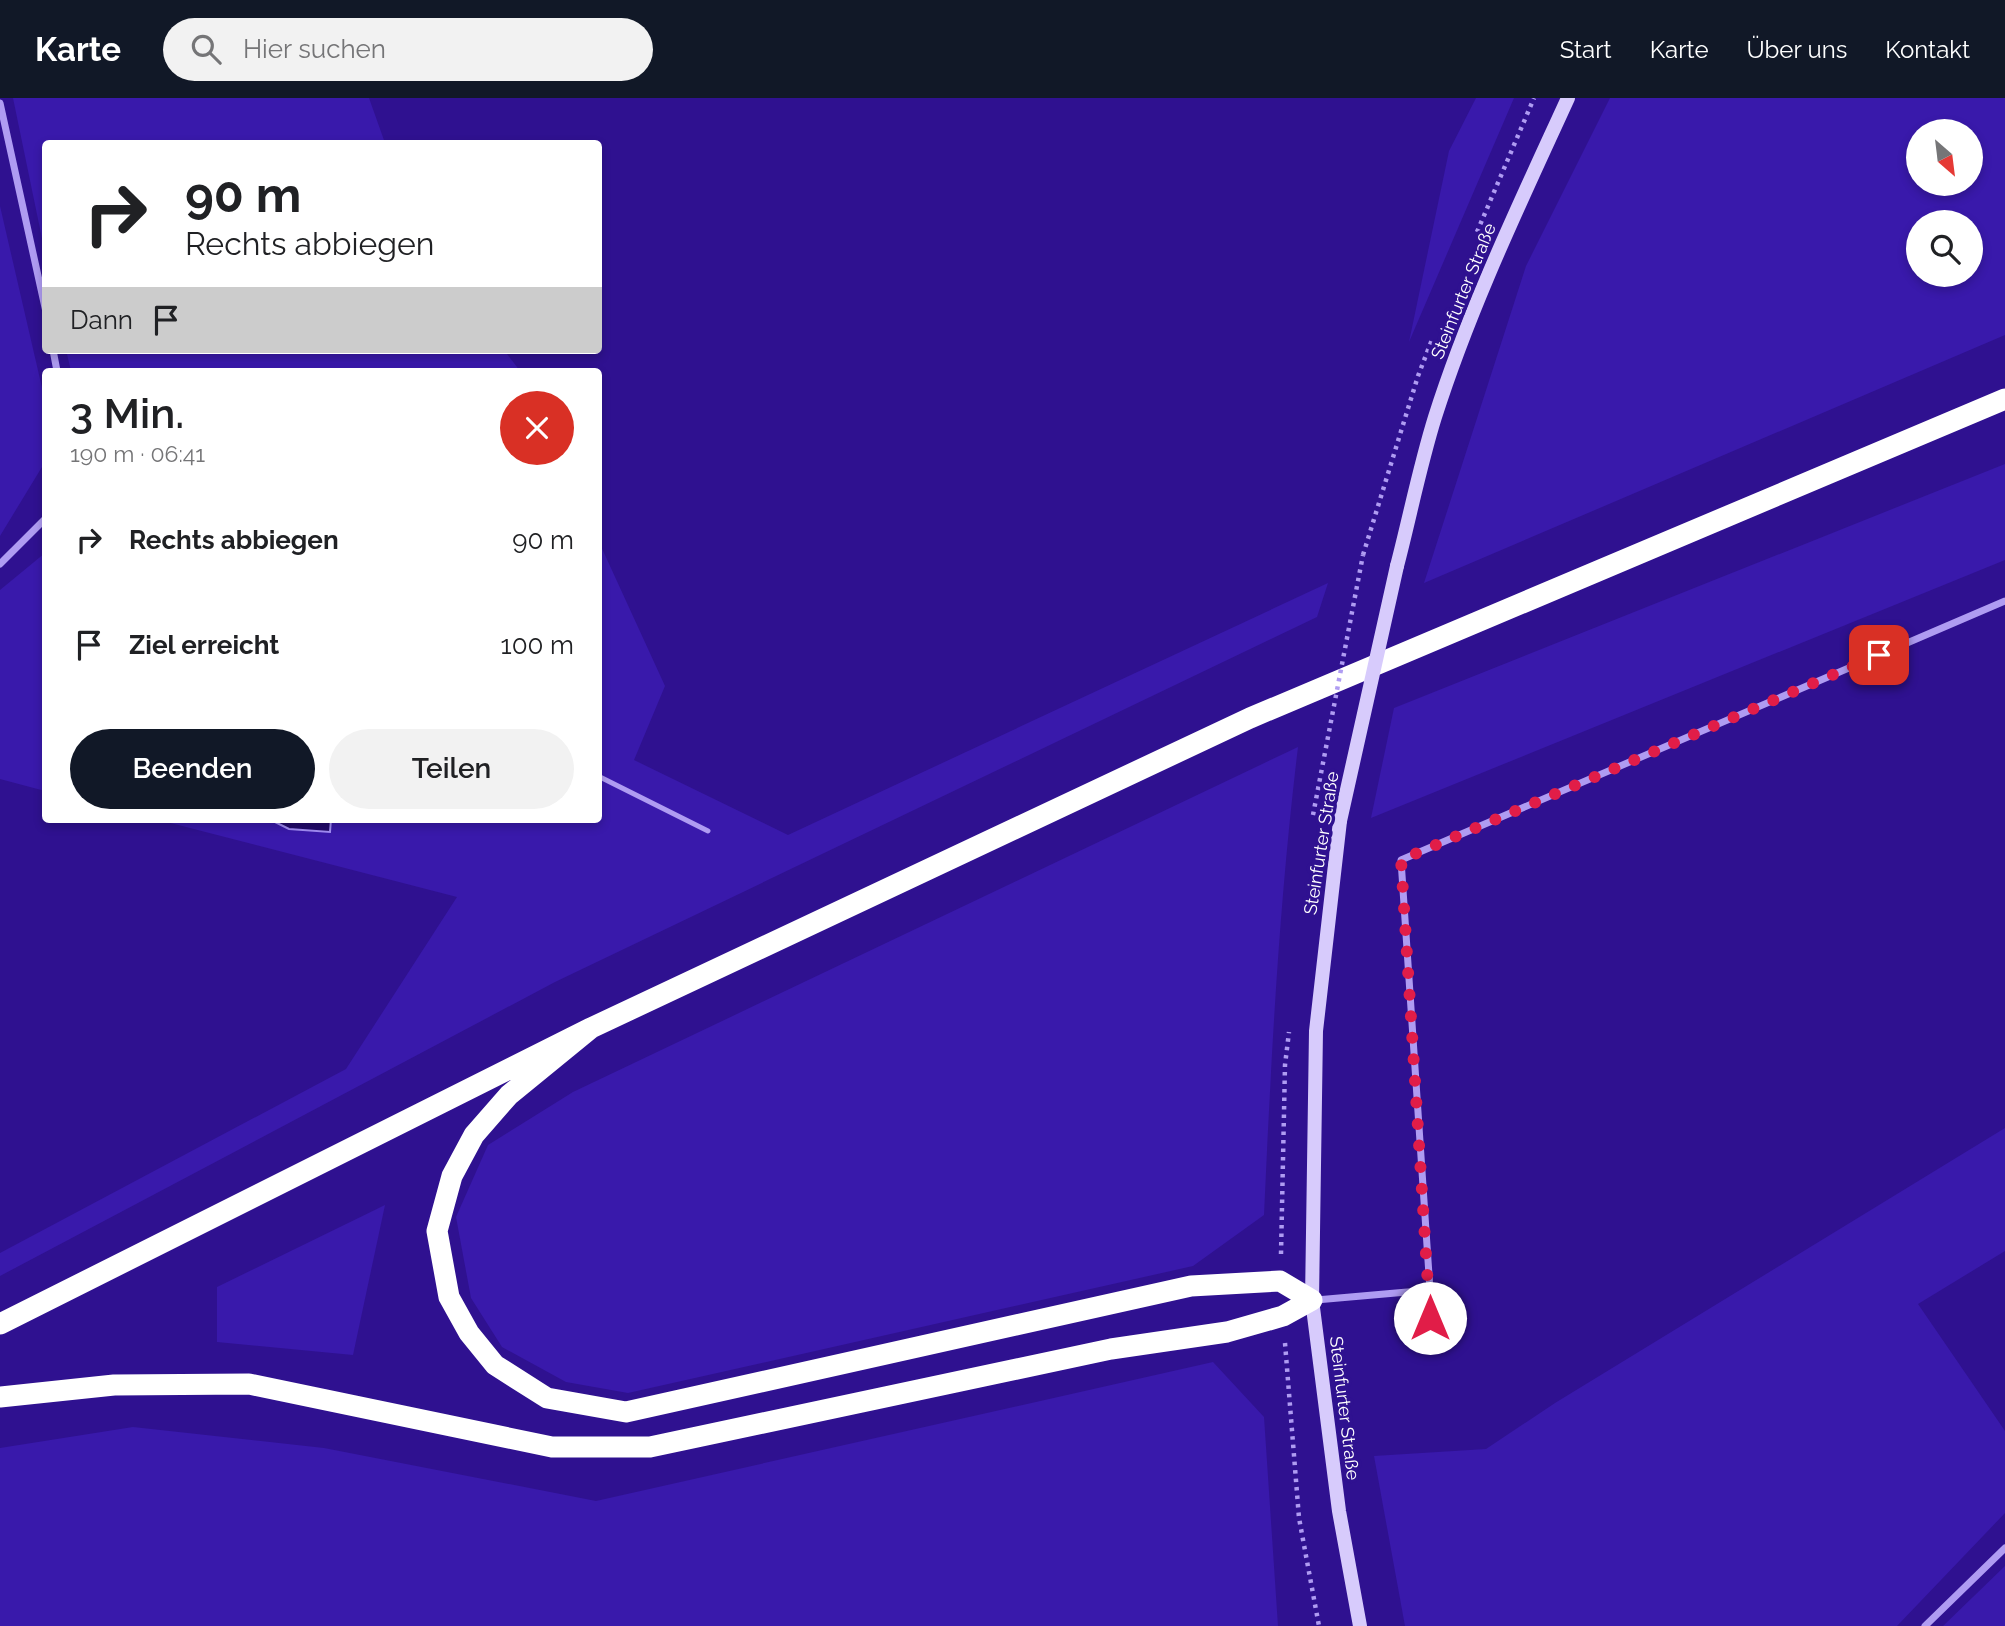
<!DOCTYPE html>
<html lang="de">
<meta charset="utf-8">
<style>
:root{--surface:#fff;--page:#f2f2f2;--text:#202124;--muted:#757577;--accent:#111827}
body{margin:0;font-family:Raleway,sans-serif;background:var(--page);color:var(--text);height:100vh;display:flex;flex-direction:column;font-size:26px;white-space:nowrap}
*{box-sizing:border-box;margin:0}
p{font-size:23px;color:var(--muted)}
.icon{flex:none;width:38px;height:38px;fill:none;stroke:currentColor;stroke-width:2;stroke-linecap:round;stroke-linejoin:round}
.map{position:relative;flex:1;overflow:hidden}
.details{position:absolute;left:42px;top:270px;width:560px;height:455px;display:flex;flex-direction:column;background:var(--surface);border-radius:7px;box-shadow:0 4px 10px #0003}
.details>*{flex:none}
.banner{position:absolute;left:42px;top:42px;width:560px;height:214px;border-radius:7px;box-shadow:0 4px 10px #0003;background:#fff;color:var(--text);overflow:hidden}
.needle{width:46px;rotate:152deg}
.controls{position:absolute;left:1906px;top:21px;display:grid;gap:14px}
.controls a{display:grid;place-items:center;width:77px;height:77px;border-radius:50%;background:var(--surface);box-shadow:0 4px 10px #0003;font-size:35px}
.pin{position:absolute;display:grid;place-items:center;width:60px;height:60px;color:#fff;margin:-30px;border-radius:14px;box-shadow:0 4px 10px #0006}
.me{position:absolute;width:77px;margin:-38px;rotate:0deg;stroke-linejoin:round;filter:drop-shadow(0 0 5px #0008)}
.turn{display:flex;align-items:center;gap:24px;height:147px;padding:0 28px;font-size:32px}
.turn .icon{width:91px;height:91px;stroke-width:2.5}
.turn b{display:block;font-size:49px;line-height:60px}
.then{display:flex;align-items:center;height:66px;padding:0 28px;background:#0003;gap:14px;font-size:26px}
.round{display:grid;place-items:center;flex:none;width:74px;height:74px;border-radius:37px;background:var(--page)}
.summary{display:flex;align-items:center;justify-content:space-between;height:119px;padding:0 28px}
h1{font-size:42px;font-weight:600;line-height:52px}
.cta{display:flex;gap:14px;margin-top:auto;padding:14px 28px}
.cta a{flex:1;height:80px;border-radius:42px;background:var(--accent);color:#fff;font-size:28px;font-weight:600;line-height:80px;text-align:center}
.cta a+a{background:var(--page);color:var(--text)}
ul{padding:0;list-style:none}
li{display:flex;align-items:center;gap:21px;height:105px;padding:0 28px}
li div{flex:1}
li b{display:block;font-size:26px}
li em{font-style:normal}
header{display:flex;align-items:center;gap:42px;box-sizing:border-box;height:98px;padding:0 35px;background:var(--accent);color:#fff}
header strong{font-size:33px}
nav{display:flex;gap:38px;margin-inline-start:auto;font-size:24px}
.search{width:490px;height:63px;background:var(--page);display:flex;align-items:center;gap:18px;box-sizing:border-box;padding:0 24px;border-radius:38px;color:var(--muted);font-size:26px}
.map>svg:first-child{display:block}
.green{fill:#3919ab;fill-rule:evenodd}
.water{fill:#220a6c;stroke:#a38ef6;stroke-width:2}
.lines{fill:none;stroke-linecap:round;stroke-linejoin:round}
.path{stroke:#af9cf2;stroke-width:4.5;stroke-dasharray:3.5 5;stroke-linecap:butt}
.lane{stroke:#af9cf2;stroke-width:5}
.street{stroke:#af9cf2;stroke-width:7}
.secondary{stroke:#d7cbfc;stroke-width:14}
.highway{stroke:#fff;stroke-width:21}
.path-bridge{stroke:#af9cf2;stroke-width:4.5;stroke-dasharray:3.5 5;stroke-linecap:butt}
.secondary-bridge{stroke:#d7cbfc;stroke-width:14}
.route{stroke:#e11d48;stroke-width:12;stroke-dasharray:0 21.6}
.labels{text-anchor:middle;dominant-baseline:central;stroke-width:7;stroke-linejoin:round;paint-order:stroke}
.street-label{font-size:18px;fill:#fff;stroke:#2f1190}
</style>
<header>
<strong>Karte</strong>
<div class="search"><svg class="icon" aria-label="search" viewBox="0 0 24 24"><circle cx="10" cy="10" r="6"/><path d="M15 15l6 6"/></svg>Hier suchen</div>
<nav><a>Start</a><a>Karte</a><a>Über uns</a><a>Kontakt</a></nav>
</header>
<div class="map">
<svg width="2005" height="1528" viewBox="0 0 2005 1528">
<rect width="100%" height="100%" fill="#2f1190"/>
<!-- green -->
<path class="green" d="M13,0H369L385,45L46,46L45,155Z
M1476,0H1514L1409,244L1449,53Z
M1610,0H2005V237L1424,485L1526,168ZM1918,33H1970V86H1918ZM1918,124H1970V177H1918Z
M0,108L46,307L45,364L0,438Z
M66,252H504L520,273H71Z
M2005,366V462L1371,720L1394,610Z
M599,444L665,588L634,662L788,737L1328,485L1317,519L555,884L0,1178V1155L346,971L457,799L155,721H598Z
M45,455V693L0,681V492Z
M1298,649C1279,805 1271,961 1264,1117L1193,1168L628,1295L566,1284L502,1249L471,1200L456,1119L488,1047L573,994Z
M2005,1030V1153L1918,1206L2005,1333V1415L1897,1528H1405L1374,1358L1486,1351L1555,1305Z
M385,1107L353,1257L217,1244V1189Z
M1213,1264L1264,1319L1278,1528H0V1350L133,1329L324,1350L596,1403Z
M2005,1468V1528H1943Z"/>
<!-- water -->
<path class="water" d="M269,721H331L330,734L289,731Z"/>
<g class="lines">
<!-- path -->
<path class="path" d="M1477,134L1534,0
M1363,457L1418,278L1433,239
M1281,1156L1285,967L1289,934
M1285,1245L1299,1420L1319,1528"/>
<!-- lane -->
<path class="lane" d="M598,678L708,733"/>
<!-- street -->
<path class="street" d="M0,5L46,214
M53,252L57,273
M0,466L46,420
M1316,1202L1430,1192L1401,762L2005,503
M1430,1220V1192
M1925,1528L2005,1450"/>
<!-- secondary -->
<path class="secondary" d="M1397,468C1410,418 1420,367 1435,319C1470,209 1520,105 1568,0
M1340,723L1316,933L1312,1202L1339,1413L1360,1528"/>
<!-- highway -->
<path class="highway" d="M0,1226L591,930L1250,620L2005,301
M0,1299L114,1287L249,1286L552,1349H650L1111,1251L1227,1234L1283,1218L1312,1202L1280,1183L1191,1188L626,1314L547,1300L495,1267L469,1235L449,1199L437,1133L452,1078L474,1037L509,997L591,930"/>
<!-- path-bridge -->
<path class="path-bridge" d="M1313,717L1363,457"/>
<!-- secondary-bridge -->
<path class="secondary-bridge" d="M1340,723L1397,468"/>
</g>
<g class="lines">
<!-- route -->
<path class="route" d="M1430,1220L1401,762L1879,557"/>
</g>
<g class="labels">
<!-- street labels -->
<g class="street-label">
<text transform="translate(1463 193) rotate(-68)">Steinfurter Straße</text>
<text transform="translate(1321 745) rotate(-81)">Steinfurter Straße</text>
<text transform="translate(1345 1310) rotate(83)">Steinfurter Straße</text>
</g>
</g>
</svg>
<div class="controls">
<a><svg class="needle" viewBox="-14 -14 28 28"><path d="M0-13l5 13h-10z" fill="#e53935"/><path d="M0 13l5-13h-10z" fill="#757577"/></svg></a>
<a><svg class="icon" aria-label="search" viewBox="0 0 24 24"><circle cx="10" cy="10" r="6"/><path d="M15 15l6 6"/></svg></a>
</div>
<div class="pin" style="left:1879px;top:557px;background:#d93025"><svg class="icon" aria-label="arrive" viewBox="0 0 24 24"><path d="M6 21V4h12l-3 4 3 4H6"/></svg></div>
<svg class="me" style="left:1430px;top:1220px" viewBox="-20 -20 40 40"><circle r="19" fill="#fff"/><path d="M0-13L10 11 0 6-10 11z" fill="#e11d48"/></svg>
<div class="banner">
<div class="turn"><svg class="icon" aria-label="right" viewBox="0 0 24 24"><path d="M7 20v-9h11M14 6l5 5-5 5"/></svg><div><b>90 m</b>Rechts abbiegen</div></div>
<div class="then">Dann<svg class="icon" aria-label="arrive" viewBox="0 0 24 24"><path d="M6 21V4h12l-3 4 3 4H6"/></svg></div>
</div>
<section class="details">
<div class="summary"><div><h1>3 Min.</h1><p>190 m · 06:41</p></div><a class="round" style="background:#d93025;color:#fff"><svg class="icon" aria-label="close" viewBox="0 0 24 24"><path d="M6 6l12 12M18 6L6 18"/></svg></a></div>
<ul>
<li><svg class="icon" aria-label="right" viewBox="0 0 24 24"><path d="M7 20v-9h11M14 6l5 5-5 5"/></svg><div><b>Rechts abbiegen</b></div><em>90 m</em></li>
<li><svg class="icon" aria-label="arrive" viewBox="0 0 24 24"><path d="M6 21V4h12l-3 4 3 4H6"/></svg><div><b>Ziel erreicht</b></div><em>100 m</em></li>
</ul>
<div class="cta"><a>Beenden</a><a>Teilen</a></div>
</section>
</div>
